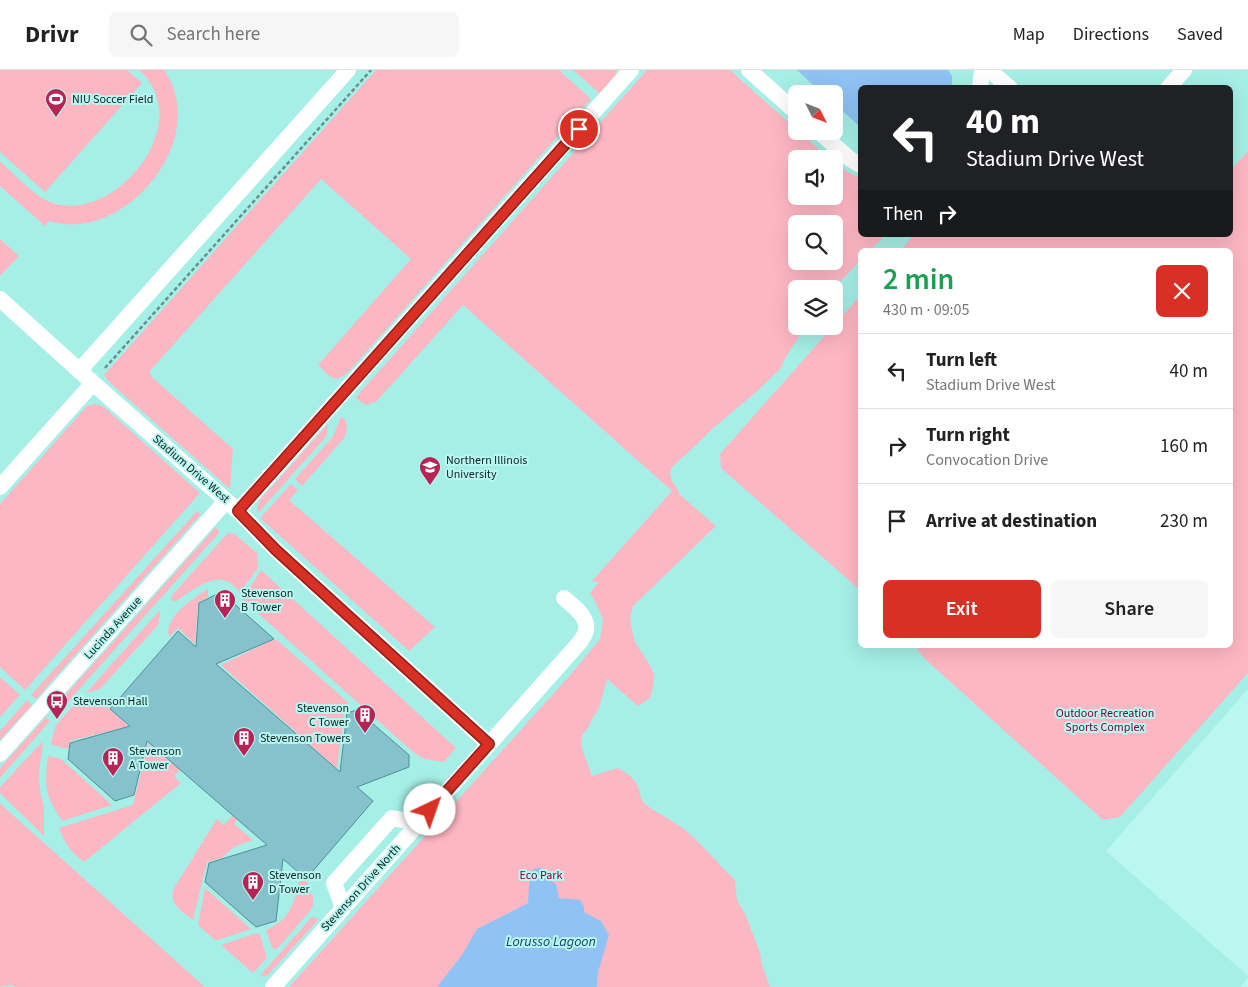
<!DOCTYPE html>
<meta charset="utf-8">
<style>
:root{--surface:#fff;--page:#f6f6f6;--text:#222;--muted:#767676;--line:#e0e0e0;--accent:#d93025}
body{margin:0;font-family:"Source Sans 3",sans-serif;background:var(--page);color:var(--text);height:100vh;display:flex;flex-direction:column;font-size:19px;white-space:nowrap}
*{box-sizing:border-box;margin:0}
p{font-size:16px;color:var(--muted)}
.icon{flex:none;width:28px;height:28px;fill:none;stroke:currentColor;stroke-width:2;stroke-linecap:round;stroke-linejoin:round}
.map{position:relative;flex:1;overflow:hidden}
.drawer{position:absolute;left:858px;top:178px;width:375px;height:400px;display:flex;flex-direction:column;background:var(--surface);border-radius:8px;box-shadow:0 5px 20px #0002}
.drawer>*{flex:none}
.banner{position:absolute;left:858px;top:15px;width:375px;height:152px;border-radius:8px;box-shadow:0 5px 20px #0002;background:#202124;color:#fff;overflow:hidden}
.needle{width:32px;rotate:132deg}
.controls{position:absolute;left:788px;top:15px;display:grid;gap:10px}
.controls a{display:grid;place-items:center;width:55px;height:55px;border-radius:8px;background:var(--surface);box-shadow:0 5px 20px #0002;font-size:25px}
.pin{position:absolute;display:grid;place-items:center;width:42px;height:42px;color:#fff;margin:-21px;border:2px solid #fff;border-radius:50%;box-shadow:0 1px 5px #0007}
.me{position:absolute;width:55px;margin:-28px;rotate:42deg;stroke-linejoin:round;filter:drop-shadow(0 0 4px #0008)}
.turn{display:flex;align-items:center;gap:18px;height:105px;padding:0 25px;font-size:22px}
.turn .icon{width:65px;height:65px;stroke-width:2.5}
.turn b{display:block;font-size:35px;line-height:42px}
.then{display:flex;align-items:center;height:48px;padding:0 25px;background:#0003;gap:10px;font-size:19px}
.round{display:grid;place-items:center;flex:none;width:52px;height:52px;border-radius:8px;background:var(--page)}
.summary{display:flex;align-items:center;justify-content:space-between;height:85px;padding:0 25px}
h1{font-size:30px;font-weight:600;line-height:38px;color:#1e9e55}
.button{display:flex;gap:10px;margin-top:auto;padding:10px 25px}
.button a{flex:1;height:58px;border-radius:8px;background:var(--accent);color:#fff;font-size:20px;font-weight:600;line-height:58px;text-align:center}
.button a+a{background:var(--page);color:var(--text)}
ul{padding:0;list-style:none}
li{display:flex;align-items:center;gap:15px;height:75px;padding:0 25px;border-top:1px solid var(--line)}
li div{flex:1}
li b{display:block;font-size:19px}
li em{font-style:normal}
header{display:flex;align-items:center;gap:30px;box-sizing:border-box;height:70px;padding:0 25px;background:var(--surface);border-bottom:1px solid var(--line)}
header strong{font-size:24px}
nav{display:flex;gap:28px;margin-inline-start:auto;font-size:18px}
.search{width:350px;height:45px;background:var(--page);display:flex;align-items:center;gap:12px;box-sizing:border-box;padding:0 18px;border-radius:8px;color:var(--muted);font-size:19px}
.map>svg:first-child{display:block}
.built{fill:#a5efe6;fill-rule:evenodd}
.green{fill:#fdb7c3;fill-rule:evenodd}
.water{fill:#8fc3f4}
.building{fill:#85c2cb;stroke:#528e96}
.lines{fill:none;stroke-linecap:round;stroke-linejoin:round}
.path{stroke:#66928e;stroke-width:2.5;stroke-dasharray:4 2.5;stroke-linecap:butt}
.minor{stroke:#fff;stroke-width:16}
.route-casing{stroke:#8d1f18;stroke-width:12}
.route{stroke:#d93025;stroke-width:9}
.labels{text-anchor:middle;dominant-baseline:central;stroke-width:4;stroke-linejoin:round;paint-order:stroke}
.poi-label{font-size:12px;fill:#0b2422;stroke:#b9f7f0;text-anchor:start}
.street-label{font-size:12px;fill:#0b2422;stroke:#b9f7f0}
.park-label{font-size:12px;fill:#73032f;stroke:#b9f7f0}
.water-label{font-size:14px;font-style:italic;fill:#12436a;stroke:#b9f7f0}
</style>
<header>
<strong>Drivr</strong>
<div class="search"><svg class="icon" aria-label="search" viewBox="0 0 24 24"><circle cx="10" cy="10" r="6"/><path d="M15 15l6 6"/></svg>Search here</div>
<nav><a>Map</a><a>Directions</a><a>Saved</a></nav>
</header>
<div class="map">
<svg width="1248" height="917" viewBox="0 0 1248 917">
<rect width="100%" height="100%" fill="#b9f7f0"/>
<!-- built -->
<path class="built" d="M0,0H1248V619L1106,781L1248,906V908L1240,917H0ZM860,18H1230V165H860ZM796,24H834V61H796ZM796,89H834V126H796ZM796,154H834V191H796ZM860,180H1230V575H860ZM796,219H834V256H796Z"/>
<!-- green -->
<path class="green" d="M0,0H127L142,13L45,122L0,82Z
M139,0H164C206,60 145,147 80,154C70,155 59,154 49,151L45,156L0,116V91C14,104 33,125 50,132C113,157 199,53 139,0Z
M376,0H559L591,29L350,300C334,316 331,307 318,295L411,189L321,109L149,302L152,307L233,379L230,419L109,312L104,305Z
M573,0H617L616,6L600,24Z
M647,0H730L796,59V61H799L829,89H796V126H834V92L846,101L860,108V165H886L870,180H860V191L833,219H796V256H806L787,285L780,299L755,323L711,360L696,375L672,397L670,404L672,411L679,422V424L716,456L633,536L630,549L634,570L649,594L654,604L653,616L650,628L638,636L607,609L599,638L591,651L588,658L582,665L581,676L592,706L618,698C628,704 634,707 639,719C640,722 640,727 642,730C647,738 666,747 674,752C698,768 715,791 735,810L737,830L746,846L760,883L762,895L770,917H289L572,603L600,569L603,550L597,535L590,523L599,512L592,511L672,421L463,235L376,332L366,335L358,330L356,327ZM796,154H834V191H796Z
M1248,81V603L1120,747L1103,750L924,588L914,575H1230V180H901L914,165H1155L1157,167H1172L1173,165H1230V101Z
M0,169L19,186L0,206Z
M860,226V520L721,398L720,384Z
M94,334L100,335L104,337L200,423L25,620L0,597V434L87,336Z
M341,347L345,349L347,356L345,367L302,416L295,409L332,368Z
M328,354L327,364L324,369L258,443L257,437L260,430Z
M291,414L298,420L289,430L435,557L409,581L260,448Z
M197,441L201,444L36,629L31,625Z
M216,457L218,459L219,463L57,644L54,645L50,642Z
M228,463H232L236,465L257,483L258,498L240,522C236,518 232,514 228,512C210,504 191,522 176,531H173L171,529L173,524Z
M261,500L456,678L444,692L424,689L413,682L242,529Z
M208,519V527L198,533L195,574L178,558L170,566L168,563C168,545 193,528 208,519Z
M159,541L160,543L158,555L100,619L87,623V622Z
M272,570H277L349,633L344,644L337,699L221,595Z
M0,607L20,625L0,647Z
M107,628L105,635L109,639L112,636L113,637L111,641L129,656L70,671L68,679L52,675L51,672L56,655L76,633Z
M27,630L32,635L0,670V661Z
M46,647L50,651L0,708V698Z
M42,672L43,674L39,700L40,722L44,737V766L0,723V718L1,716Z
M148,674L180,700L174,706L181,713L84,792C70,781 66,775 59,758L133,735Z
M48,686L61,689L112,735L62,751C58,744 53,737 50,730C44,716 46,700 48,686Z
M0,733L6,739L205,917H16L10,915L0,917Z
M232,746L237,750L234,754L253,770L234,777L222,788L207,792L193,850C182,841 168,834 174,818L217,749L224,755Z
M301,805L307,810L309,821L313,825V836L309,842L277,879H275L272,878L266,860C271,857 276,855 280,852C294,841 296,821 301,805Z
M205,818L251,859L218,870H215L198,855Z
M312,847L319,849L268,905L260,907L263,902Z
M257,863L260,865L267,888L253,903L221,875Z"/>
<!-- water -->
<path class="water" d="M797,0H948L952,6V17L860,18V57L834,33V24H823Z
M540,797L550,810L556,814L559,828L580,830L584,836V842L601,851L609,865L598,902L597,917H437L462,885L477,859L528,833L530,801Z"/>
<!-- building -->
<path class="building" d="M221,522L274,569L216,594L340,702L347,643L357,640L409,685V697L357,717L373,731L306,809L283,789L276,851L256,857L205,812L209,793L267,775L147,671L134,725L115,731L68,689L70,673L130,656L110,639L178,561L196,577L199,533Z"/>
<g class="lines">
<!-- path -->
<path class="path" d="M105,298L371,0"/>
<!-- minor -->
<path class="minor" d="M749,0L796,42
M989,0L1010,18
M980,18L982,0
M1168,18L1184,0
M818,61L850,89L860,95
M0,229L93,313L238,441L276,480L489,674
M79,301L348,0
M0,417L93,313
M238,441L631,0
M0,684L226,431
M343,838L334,813L392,748L418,753
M273,917L580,572C582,569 585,564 586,561C589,547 573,536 564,528"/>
</g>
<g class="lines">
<!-- route casing -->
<g class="route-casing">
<path id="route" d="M430,740L489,674L276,480L238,441L579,59"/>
</g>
<!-- route -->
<use href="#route" class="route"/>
</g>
<!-- icons -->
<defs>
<g id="stadium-pin" transform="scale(1.125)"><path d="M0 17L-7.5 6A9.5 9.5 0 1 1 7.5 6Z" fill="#b42555" stroke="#b9f7f0"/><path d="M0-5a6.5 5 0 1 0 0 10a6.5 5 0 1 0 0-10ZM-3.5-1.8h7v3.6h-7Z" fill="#fff"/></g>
<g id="university-pin" transform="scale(1.125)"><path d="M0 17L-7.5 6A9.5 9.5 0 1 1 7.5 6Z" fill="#b42555" stroke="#b9f7f0"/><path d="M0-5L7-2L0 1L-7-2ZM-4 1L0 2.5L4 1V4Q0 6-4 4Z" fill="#fff"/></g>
<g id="building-pin" transform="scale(1.125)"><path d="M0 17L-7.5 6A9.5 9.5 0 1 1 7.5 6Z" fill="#b42555" stroke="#b9f7f0"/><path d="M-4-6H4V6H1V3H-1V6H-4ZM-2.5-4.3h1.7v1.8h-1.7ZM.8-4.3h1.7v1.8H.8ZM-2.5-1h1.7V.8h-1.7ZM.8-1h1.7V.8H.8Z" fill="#fff"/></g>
<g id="bus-pin" transform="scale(1.125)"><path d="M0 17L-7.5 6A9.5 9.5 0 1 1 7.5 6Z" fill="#b42555" stroke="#b9f7f0"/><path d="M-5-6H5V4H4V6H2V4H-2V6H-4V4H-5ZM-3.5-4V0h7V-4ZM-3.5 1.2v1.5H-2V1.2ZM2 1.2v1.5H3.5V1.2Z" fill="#fff"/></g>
</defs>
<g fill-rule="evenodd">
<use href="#stadium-pin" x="56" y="29"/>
<use href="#university-pin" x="430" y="397"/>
<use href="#building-pin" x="225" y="530"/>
<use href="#bus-pin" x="57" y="631"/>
<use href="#building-pin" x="365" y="645"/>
<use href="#building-pin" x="244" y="668"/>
<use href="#building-pin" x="113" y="688"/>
<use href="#building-pin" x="253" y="812"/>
</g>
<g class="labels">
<!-- poi labels -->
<g class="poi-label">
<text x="72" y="29">NIU Soccer Field</text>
<text x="446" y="390">Northern Illinois<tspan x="446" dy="14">University</tspan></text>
<text x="241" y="523">Stevenson<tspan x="241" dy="14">B Tower</tspan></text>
<text x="73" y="631">Stevenson Hall</text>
<text x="349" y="638" text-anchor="end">Stevenson<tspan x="349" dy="14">C Tower</tspan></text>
<text x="260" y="668">Stevenson Towers</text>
<text x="129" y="681">Stevenson<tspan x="129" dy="14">A Tower</tspan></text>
<text x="269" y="805">Stevenson<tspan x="269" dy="14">D Tower</tspan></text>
</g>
<!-- street labels -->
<g class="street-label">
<text transform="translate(191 399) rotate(41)">Stadium Drive West</text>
<text transform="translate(113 558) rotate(-48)">Lucinda Avenue</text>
<text transform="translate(361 818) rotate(-48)">Stevenson Drive North</text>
</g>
<!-- park labels -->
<g class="park-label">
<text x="1105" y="643">Outdoor Recreation<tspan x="1105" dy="14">Sports Complex</tspan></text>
<text x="541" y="805">Eco Park</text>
</g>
<!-- water labels -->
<g class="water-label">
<text x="551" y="872">Lorusso Lagoon</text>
</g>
</g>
</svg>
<div class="controls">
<a><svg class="needle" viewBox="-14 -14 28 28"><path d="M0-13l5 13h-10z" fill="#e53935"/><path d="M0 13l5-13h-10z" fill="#767676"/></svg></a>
<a><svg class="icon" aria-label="sound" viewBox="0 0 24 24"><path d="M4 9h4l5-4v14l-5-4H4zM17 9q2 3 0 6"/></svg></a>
<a><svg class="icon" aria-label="search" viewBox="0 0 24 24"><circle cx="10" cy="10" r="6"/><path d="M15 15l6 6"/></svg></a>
<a><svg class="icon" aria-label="layers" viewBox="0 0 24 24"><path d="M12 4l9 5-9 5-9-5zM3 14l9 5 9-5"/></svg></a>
</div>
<div class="pin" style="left:579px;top:59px;background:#d93025"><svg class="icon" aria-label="arrive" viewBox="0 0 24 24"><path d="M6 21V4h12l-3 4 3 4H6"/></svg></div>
<svg class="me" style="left:430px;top:740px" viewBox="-20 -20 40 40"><circle r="19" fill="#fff"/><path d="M0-13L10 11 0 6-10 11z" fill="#d93025"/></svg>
<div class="banner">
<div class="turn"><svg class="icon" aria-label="left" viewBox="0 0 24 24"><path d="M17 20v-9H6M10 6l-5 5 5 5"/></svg><div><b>40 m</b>Stadium Drive West</div></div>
<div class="then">Then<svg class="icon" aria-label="right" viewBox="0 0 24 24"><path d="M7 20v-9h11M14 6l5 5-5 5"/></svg></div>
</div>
<section class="drawer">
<div class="summary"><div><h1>2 min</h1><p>430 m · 09:05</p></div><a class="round" style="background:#d93025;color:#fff"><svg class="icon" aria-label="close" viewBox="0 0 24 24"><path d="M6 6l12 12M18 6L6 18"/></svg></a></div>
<ul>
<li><svg class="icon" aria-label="left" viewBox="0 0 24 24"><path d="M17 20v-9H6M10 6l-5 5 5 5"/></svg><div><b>Turn left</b><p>Stadium Drive West</p></div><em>40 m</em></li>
<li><svg class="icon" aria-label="right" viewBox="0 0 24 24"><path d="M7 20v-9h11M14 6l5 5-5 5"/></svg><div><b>Turn right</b><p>Convocation Drive</p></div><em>160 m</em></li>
<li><svg class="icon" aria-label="arrive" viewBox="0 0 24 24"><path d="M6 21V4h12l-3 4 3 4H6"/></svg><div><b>Arrive at destination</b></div><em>230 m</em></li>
</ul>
<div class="button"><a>Exit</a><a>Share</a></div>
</section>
</div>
